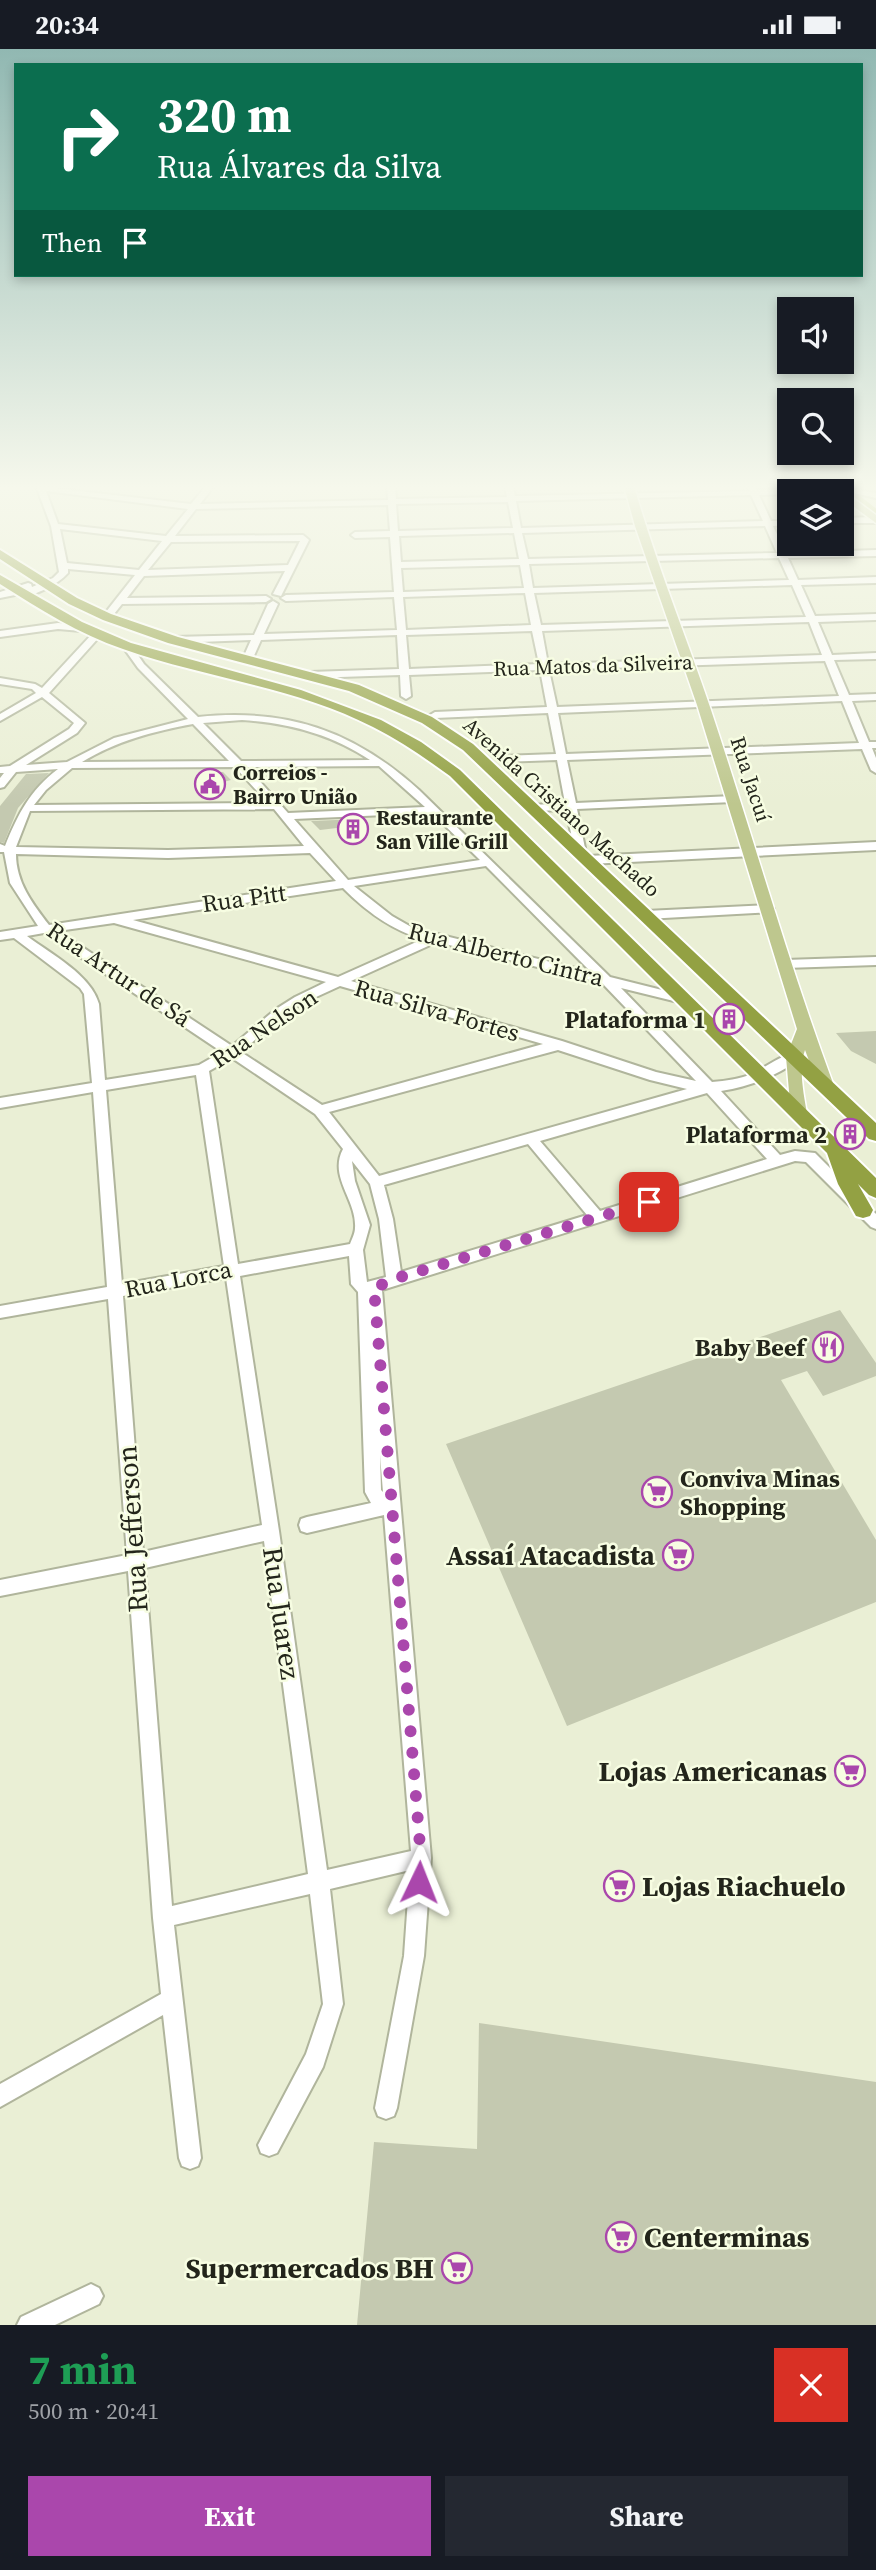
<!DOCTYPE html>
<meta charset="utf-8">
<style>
:root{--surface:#171b24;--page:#242831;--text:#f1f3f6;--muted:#9ea1a6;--accent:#aa47ac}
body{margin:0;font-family:"Source Serif 4",serif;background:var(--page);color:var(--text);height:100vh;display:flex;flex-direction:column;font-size:26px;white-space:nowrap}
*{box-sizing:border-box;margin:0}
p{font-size:23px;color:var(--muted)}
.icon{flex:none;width:38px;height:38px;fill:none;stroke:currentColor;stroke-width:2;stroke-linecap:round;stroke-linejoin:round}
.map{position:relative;height:2276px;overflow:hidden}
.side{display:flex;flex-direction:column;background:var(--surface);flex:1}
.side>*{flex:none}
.hud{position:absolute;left:14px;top:14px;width:849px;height:214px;border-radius:0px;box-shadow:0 4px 10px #0003;background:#0b6e4f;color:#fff;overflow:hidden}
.buttons{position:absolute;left:777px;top:248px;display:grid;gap:14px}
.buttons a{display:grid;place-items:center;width:77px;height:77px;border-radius:0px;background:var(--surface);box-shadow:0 4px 10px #0003;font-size:35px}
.pin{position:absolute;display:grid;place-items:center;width:60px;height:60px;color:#fff;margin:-30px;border-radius:14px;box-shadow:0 4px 10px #0006}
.me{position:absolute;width:77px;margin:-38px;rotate:2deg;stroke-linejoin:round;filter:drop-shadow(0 0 5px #0008)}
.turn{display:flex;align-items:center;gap:24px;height:147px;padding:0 28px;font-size:32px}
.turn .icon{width:91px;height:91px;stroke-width:2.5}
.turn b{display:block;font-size:49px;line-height:60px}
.then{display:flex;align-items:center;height:66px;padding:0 28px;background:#0003;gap:14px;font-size:26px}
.round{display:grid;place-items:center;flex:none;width:74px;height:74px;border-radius:0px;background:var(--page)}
.summary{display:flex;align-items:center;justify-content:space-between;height:119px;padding:0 28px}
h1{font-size:42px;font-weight:700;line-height:52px;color:#1e9e55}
.action{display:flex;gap:14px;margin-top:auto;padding:14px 28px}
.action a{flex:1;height:80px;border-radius:0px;background:var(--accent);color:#fff;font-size:28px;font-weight:700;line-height:80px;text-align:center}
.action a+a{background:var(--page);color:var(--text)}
.status{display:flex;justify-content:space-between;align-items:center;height:49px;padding:0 35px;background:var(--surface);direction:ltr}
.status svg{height:19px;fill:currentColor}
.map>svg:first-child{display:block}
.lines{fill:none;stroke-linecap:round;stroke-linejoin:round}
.canal{stroke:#b0bf62;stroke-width:7}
.building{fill:#c4c9b0}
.minor-casing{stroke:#b0b59c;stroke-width:4}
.major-casing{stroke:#fff;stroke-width:3}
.highway-casing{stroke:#fff;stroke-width:4}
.minor{fill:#fff;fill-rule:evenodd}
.major{fill:#bec78e;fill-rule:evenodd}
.highway{fill:#93a143;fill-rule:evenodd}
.route{stroke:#aa47ac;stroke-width:12;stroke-dasharray:0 21.6}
.labels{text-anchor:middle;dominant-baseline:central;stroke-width:5;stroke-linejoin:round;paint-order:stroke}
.far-street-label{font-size:21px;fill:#23251b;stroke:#f7fde2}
.far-poi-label{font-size:21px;font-weight:bold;fill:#23251b;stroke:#f7fde2;text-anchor:start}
.street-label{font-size:24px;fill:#23251b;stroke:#f7fde2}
.poi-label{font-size:24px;font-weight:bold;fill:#23251b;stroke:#f7fde2;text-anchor:end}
.near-street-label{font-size:28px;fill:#23251b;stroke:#f7fde2}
.near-poi-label{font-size:28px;font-weight:bold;fill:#23251b;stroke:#f7fde2;text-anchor:end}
</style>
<div class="status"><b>20:34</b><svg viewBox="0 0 49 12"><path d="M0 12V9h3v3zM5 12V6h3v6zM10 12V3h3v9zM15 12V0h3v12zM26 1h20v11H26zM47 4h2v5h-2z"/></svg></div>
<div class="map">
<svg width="876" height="2276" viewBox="0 0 876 2276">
<rect width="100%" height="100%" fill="#eaefd5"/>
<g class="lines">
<!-- canal -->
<path class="canal" d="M842,437L876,464"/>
</g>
<!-- building -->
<path class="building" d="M223,723L231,731L202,739L205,724Z
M49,724L18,759L4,794L0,793V757L26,725Z
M360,770V793L345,778L320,781L311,772Z
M876,982V1015L851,1002L836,984Z
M840,1261L876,1314V1327L823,1347L807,1322L781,1331L876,1491V1553L567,1677L446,1395Z
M479,1974L876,2033V2276H357L374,2093L477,2100Z"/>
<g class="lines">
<!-- minor casing -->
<g class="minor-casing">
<path id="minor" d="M36,437L191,455L206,437H214L200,455L388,451L387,437H395L396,450L507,448L505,437H513L515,447L749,442L748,437H754L757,441H792L789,445L759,446L771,472H789V476L773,477L786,504L876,501V507L788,509L798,531L876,528V534L801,536L815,567L876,565V571L818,573L832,606L876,604V610L834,611L849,646L876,645V651L852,652L869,693H876V699H872L876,709V724L871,721L862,700L567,711L576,754L733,747L738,750L733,753L577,760L586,804L584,807H576L566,761L534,762L529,759L534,756L565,754L557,711L503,713L498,710L503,707L556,705L548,664L435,669L430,666L435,663L547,658L540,621L409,626L411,647L406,650L401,647L400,626L310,629L305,626L310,623L399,620L397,586L261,591L253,609L248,612L243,609L251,591L173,594L168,591L173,588L254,586L268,555L273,552L278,555L264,585L397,581L394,548L286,552L281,549L286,546L394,543L390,488L355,489L351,486L355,483L390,482L388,456L196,460L175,487L303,486L309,491L281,547L273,545L285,522L144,527L127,549L266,547L271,550L266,553L122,555L110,570L107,571L102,568L135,526L68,520V524C58,535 36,547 21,547L20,545L0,549V543L28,534L31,535L32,538L53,529L59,523L51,477ZM46,442L188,460L166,487L58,475ZM751,446L763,472L521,479L516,452ZM508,453L513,479L398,482L396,455ZM765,477L777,504L528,510L522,484ZM60,480L162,492L139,521L67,514ZM514,484L519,510L401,513L399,487ZM300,492L288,516L148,521L171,493ZM779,509L789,531L533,539L529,515ZM520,516L524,539L403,543L401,519ZM792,536L806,568L541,576L534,544ZM525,544L531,576L406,581L403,548ZM809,573L822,606L548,615L542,582ZM532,582L539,615L409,620L406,586ZM825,612L839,647L557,658L549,621ZM842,652L859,694L566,705L558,664Z
M838,439H841V443H801L805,441Z
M854,440L876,444V449L854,444Z
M876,468V474H842V469Z
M58,574L81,576L86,579L81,582L58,580L0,588V582Z
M93,584L101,586L49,644L85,674L77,684L26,716L67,713L114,689L188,670L138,619L123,598L128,595L131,596L144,615L198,668C287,659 353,681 419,741L610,928L690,948L692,951L690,954L686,955L621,939L712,1033C726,1032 739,1030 752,1025C765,1019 785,1002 799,1005L800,1008L799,1011C775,1027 750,1038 721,1042L780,1106L795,1102L815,1104L876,1165V1180L871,1178L806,1113L795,1112L382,1241L431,1809L424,1907L397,2059L394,2067L386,2070L378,2067L375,2059L404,1907L410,1821L330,1840L343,1955L323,2018L277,2104L269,2107L261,2104L258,2096L306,2005L323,1955L310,1845L174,1876L201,2109L198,2117L190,2120L182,2117L179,2109L163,1966L0,2058V2035L161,1945L153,1869L128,1522L0,1547V1531L127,1506L108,1250L0,1269V1257L107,1238L93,1043L0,1059V1049L92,1034L84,945L80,939L14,889L0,891V883L38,877L10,834L4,803H0V795L5,797C18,765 30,741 58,720L16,723L4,738L0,739V729L4,724H0V718L10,717L69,680L74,674L42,648L0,672V665L36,644L32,640L0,635V629L35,635L42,639ZM242,671C289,674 331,685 370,711L241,712L203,674ZM193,675L229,712L82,713C116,692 155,682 193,675ZM379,717L425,758L288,764L247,718ZM235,718L268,754L34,756L46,741L72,719ZM274,760L304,797L168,801L16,798L30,762ZM432,764L480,811L348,831L294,770ZM310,804L336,832L49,876C32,854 16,833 16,805L168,809ZM486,817L591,923L413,879L392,867L354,837ZM343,839C366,862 391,881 423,890L338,928L133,871ZM114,874L326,933L295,948L276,960L232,997L58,882ZM44,884L222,1003L199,1016L105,1031L99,955C91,926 51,905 27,887ZM437,893L602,934L696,1032L656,1023L562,992L351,932ZM340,937L543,995L322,1056L241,1003L284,966L303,954ZM558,1001L650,1031L687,1040L379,1127L329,1063ZM232,1009L315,1065L343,1100C328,1128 357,1151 355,1179C355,1184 352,1190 350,1195L238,1215L209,1022ZM196,1026L224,1217L122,1235L106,1041ZM707,1044L767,1110L600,1162L540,1092ZM528,1095L587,1166L401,1223L393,1170L384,1136ZM352,1112L370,1135L379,1170L386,1228L367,1233L363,1201L370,1176L355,1132ZM349,1207L351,1235L358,1243L365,1443L371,1454L307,1468L301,1470L299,1476L301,1482L307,1484L384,1466L411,1802L327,1821L279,1482L240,1227ZM226,1229L262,1476L143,1503L123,1247ZM380,1406L383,1443L381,1441ZM264,1492L308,1825L172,1857L145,1519Z
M876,793V801L588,815L582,811L588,807Z
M768,856L774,860L772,863L646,870L640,866L646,862Z
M876,908V916L785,919L779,915L785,911Z
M91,2235L99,2239L103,2247L99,2255L55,2276H17L21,2268Z"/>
</g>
<!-- major casing -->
<g class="major-casing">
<path id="major" d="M624,437H634C655,512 685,584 710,658C752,784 788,913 834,1037L832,1041H820L805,1001C798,1020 804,1046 807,1065L799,1071L791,1065L786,1008L797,980L697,656L635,477Z
M842,441L876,466V474L842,449V443H838Z"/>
</g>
<!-- highway casing -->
<g class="highway-casing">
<path id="highway" d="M0,501L77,549L111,565L178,588L359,636L432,668L473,695L876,1074V1092L869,1090L463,701L422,674L349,642L168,594L103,571L69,555L0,510Z
M0,526L82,573L131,594L301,641L381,671L421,693L460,721L876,1129V1149L869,1146L858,1135L873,1161L870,1167L863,1169L856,1167L838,1135L827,1104L450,727C425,709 401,692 373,678C296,638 205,629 123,600C79,585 39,560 0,535Z"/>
</g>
<!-- minor -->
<use href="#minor" class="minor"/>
<!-- major -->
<use href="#major" class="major"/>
<!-- highway -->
<use href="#highway" class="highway"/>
</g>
<!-- sky -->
<linearGradient id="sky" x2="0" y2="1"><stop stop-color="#91b8b2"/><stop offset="0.58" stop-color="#f6f8ec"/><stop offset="1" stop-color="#f6f8ec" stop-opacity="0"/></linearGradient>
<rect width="876" height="756" fill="url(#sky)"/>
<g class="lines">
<!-- route -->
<path class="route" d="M419,1833L421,1809L374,1239L394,1230L649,1153"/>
</g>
<!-- icons -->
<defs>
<g id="civic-ring" transform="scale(1.575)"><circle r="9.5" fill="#f7fde2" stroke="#aa47ac" stroke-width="1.5"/><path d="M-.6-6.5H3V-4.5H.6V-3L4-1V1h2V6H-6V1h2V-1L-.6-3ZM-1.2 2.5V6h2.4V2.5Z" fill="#aa47ac"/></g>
<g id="building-ring" transform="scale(1.575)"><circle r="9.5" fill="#f7fde2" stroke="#aa47ac" stroke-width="1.5"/><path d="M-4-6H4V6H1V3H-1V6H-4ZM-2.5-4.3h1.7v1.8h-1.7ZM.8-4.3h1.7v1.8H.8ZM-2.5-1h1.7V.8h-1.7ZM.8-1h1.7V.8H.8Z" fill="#aa47ac"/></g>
<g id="restaurant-ring" transform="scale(1.575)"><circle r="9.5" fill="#f7fde2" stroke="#aa47ac" stroke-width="1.5"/><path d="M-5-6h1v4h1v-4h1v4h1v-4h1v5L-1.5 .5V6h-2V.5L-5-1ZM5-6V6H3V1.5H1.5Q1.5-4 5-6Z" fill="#aa47ac"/></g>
<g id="supermarket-ring" transform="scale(1.575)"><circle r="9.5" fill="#f7fde2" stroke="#aa47ac" stroke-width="1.5"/><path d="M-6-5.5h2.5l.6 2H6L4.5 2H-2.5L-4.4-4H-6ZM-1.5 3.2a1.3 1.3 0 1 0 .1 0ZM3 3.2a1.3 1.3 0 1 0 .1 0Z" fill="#aa47ac"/></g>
</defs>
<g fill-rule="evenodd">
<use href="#civic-ring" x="210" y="735"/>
<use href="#building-ring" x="353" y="780"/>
<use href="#building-ring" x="729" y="970"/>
<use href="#building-ring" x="850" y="1085"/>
<use href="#restaurant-ring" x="828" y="1298"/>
<use href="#supermarket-ring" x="657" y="1443"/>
<use href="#supermarket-ring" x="678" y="1506"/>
<use href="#supermarket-ring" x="850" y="1722"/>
<use href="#supermarket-ring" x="619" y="1837"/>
<use href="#supermarket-ring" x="621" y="2188"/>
<use href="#supermarket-ring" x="457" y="2219"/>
</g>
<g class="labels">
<!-- far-street labels -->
<g class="far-street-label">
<text transform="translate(593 616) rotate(-2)">Rua Matos da Silveira</text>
<text transform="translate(751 730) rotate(72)">Rua Jacuí</text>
<text transform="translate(562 758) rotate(42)">Avenida Cristiano Machado</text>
</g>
<!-- far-poi labels -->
<g class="far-poi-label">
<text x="233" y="723">Correios -<tspan x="233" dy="24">Bairro União</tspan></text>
<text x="376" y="768">Restaurante<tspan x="376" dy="24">San Ville Grill</tspan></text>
</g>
<!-- street labels -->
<g class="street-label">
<text transform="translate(244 849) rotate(-8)">Rua Pitt</text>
<text transform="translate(506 905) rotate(14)">Rua Alberto Cintra</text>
<text transform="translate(119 925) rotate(34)">Rua Artur de Sá</text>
<text transform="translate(437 961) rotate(16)">Rua Silva Fortes</text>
<text transform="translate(264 979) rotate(-34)">Rua Nelson</text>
<text transform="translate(178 1230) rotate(-11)">Rua Lorca</text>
</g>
<!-- poi labels -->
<g class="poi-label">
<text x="706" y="970">Plataforma 1</text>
<text x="827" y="1085">Plataforma 2</text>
<text x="805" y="1298">Baby Beef</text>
<text x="680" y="1429" text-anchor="start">Conviva Minas<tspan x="680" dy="28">Shopping</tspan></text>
</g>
<!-- near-street labels -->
<g class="near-street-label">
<text transform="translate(132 1480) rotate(-94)">Rua Jefferson</text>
<text transform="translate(282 1564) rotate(82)">Rua Juarez</text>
</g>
<!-- near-poi labels -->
<g class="near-poi-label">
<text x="655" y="1506">Assaí Atacadista</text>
<text x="827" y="1722">Lojas Americanas</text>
<text x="642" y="1837" text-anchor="start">Lojas Riachuelo</text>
<text x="644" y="2188" text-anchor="start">Centerminas</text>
<text x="434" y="2219">Supermercados BH</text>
</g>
</g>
</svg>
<div class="buttons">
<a><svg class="icon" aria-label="sound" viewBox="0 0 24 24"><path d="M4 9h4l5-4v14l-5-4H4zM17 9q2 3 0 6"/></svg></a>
<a><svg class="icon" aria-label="search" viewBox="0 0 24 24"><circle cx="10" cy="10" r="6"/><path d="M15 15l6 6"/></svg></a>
<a><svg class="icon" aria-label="layers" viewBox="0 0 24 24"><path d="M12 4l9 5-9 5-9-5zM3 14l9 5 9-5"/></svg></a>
</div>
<div class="pin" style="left:649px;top:1153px;background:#d93025"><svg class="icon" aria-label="arrive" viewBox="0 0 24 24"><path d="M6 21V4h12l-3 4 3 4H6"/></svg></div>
<svg class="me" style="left:419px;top:1833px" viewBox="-20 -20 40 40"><path d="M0-17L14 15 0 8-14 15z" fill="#aa47ac" stroke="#fff" stroke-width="4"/></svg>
<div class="hud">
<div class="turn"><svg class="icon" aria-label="right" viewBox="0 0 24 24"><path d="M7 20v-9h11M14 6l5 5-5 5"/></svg><div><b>320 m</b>Rua Álvares da Silva</div></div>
<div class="then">Then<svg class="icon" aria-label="arrive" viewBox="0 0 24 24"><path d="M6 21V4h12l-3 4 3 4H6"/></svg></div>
</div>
</div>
<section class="side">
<div class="summary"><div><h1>7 min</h1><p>500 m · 20:41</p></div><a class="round" style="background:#d93025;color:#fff"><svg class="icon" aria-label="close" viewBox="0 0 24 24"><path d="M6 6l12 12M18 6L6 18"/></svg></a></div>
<div class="action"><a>Exit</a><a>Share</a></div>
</section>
